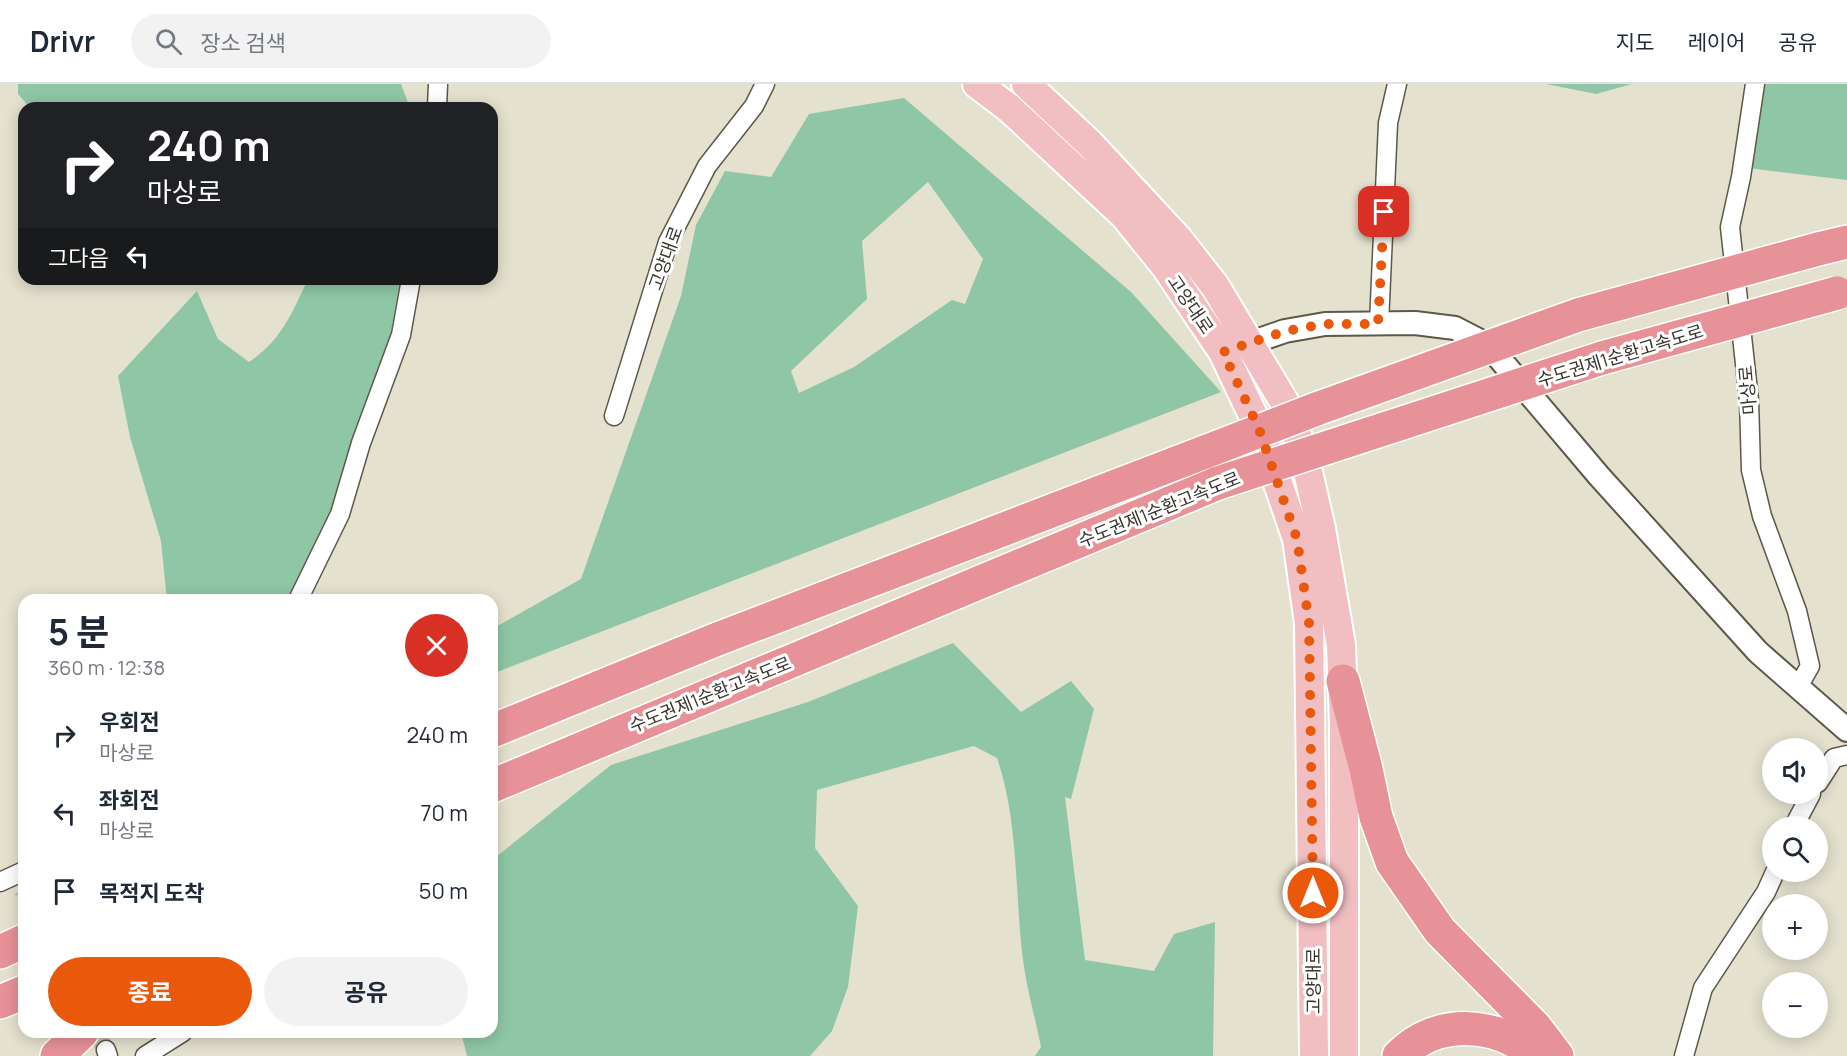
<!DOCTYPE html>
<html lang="ko">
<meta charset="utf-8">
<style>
:root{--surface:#fff;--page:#f2f2f3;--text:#1f2937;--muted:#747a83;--line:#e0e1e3;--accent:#ea580c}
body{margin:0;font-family:Manrope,"Noto Sans KR",sans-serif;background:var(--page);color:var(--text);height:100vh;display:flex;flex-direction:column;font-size:22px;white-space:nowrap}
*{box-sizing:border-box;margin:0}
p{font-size:20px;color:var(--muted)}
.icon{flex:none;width:33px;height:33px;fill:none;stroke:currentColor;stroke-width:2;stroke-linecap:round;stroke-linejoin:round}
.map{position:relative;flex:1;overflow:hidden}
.side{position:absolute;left:18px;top:510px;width:480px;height:444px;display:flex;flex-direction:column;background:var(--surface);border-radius:18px;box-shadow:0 3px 15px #0003}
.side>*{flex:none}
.banner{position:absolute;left:18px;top:18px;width:480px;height:183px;border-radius:18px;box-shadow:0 3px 15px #0003;background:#202124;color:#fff;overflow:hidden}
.controls{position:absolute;left:1762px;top:654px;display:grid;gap:12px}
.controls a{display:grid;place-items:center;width:66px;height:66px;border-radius:50%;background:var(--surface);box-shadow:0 3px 15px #0003;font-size:30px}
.pin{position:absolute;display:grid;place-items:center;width:51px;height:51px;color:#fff;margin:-26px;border-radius:12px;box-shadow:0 3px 9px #0006}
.me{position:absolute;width:66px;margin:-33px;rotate:0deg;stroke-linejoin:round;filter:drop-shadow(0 0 4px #0008)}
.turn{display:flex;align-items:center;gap:21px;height:126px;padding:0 30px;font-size:27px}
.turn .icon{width:78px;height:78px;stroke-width:2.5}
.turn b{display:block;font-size:42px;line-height:51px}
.then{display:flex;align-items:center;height:57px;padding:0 30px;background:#0003;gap:12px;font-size:22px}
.round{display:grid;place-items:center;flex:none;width:63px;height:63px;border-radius:32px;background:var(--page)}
.summary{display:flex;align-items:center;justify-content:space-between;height:102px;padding:0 30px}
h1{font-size:36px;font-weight:700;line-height:45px}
.action{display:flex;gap:12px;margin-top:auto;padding:12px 30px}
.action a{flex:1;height:69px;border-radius:36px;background:var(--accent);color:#fff;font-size:24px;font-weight:700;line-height:69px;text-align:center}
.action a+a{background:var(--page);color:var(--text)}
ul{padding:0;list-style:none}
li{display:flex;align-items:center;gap:18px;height:78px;padding:0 30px}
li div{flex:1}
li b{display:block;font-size:22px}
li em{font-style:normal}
header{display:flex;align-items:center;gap:36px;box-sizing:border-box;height:84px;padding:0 30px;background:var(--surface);border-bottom:2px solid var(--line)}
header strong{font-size:28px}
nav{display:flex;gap:33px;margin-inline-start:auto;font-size:21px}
.search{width:420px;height:54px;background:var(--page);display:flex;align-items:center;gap:15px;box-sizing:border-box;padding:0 21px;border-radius:33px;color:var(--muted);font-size:22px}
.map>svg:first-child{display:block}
.green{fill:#8fc7a6;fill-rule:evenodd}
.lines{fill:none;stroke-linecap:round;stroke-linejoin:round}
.minor-tunnel{stroke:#c2bfaf;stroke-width:18;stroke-dasharray:18 9;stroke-linecap:butt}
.minor-casing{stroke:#5d5949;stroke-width:21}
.tertiary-casing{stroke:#5d5949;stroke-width:26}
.primary-casing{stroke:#fff;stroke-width:32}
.motorway-casing{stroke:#fff;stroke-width:36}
.minor{stroke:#fff;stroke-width:18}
.tertiary{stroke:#fff;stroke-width:22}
.primary{stroke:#f1bec1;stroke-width:28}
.motorway{stroke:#e79298;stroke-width:33}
.motorway-bridge-casing{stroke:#fff;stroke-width:36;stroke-linecap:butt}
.motorway-bridge{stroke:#e79298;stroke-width:33}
.route{stroke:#ea580c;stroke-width:10;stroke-dasharray:0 18}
.labels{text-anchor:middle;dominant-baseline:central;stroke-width:6;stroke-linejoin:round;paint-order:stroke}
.street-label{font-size:18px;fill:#37352e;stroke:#fff}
</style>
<header>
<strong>Drivr</strong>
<div class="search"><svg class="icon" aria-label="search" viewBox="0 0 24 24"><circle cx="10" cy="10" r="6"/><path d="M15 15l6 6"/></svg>장소 검색</div>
<nav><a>지도</a><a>레이어</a><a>공유</a></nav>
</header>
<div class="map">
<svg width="1847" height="972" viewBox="0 0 1847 972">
<rect width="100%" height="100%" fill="#e5e1cf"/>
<!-- green -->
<path class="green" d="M18,0H401L410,24H30L18,10Z
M1546,0H1632L1596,10Z
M1755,0H1847V96L1748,84Z
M904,14L1131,208L1221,308L492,590V545L581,495L681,212L696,141L725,87L771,93L809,30ZM928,98L983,175L965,220L952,216L854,283L799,309L791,287L867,215L862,157Z
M308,195H400L390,254L313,481L287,516H167L161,457L130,353L118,292L197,207L218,255L249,278C281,257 292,229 308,195Z
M953,559L1021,628L1071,597L1094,625L1071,715L1065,713L1085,876L1154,887L1174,850L1215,838L1213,972H1035L1041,963C1036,937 1028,910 1024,883C1014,813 1020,742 997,674L974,662L817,706L815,764L858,822L848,903L832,947L810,972H467L461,948H492V776L611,681L808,618Z"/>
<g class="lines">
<!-- minor-tunnel -->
<path class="minor-tunnel" d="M23,806L24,808
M96,948L106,966"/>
<!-- minor casing -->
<g class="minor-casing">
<path id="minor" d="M1755,0L1741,93L1730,143L1749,316L1751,386L1762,432L1797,527L1810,582L1798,603
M437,24L438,0
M1379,240L1388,39L1397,0
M614,332L668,158L707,82L754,22L765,0
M298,516L340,430L361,359L401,251L411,195
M1818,699L1834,674L1847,671
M1794,742L1811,710
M0,798L24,787
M106,966L108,972
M145,972L183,948
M1684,972L1703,904L1766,808L1775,788"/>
</g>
<!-- tertiary casing -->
<g class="tertiary-casing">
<path id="tertiary" d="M1236,264L1285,247L1325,240L1415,239L1455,244L1488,261L1599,392L1758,568L1847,646"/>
</g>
<!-- primary casing -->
<g class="primary-casing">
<path id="primary" d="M977,0L1009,24L1124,131L1166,183L1223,268L1259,344L1297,455L1309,539L1314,972
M1026,0L1090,60L1179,156L1215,202L1289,326L1306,379L1321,445L1341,561L1344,640V972"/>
</g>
<!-- motorway casing -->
<g class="motorway-casing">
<path id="motorway" d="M1818,165L1847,158
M1343,597L1366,685L1376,733L1392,778L1440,847L1535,943L1557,972
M492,647L715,556L1205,368
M492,702L1218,399
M0,868L24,857
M0,918L24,908
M57,972L82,948
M1399,972C1438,933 1497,938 1537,972"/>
</g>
<!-- minor -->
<use href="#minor" class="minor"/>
<!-- tertiary -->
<use href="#tertiary" class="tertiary"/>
<!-- primary -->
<use href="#primary" class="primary"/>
<!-- motorway -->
<use href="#motorway" class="motorway"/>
<!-- motorway-bridge casing -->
<g class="motorway-bridge-casing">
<path id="motorway-bridge" d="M1205,368L1319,324L1578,231L1818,165
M1218,399L1602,274L1837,209"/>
</g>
<!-- motorway-bridge -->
<use href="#motorway-bridge" class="motorway-bridge"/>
</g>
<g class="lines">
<!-- route -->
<path class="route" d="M1313,809L1309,539L1297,455L1259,345L1223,268L1286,247L1325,240H1378L1384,128"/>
</g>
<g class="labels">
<!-- street labels -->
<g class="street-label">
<text transform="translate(665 174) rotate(-70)">고양대로</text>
<text transform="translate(1191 220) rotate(56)">고양대로</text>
<text transform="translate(1620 271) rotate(-17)">수도권제1순환고속도로</text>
<text transform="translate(1747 306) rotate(-95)">마상로</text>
<text transform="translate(1159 425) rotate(-22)">수도권제1순환고속도로</text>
<text transform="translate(710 610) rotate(-22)">수도권제1순환고속도로</text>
<text transform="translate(1313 897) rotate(-90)">고양대로</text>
</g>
</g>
</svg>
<div class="controls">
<a><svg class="icon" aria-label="sound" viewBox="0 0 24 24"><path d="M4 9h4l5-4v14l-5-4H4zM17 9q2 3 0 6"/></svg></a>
<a><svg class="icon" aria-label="search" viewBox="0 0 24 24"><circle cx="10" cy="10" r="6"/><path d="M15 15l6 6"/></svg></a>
<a>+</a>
<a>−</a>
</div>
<div class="pin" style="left:1384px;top:128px;background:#d93025"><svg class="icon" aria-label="arrive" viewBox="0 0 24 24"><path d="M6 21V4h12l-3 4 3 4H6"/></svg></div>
<svg class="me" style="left:1313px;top:809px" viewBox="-20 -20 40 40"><circle r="17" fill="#ea580c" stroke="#fff" stroke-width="3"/><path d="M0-11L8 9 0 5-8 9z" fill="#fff"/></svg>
<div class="banner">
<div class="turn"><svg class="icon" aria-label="right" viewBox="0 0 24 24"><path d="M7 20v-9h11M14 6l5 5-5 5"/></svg><div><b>240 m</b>마상로</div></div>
<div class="then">그다음<svg class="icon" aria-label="left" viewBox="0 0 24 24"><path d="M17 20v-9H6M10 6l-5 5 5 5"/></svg></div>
</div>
<section class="side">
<div class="summary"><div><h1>5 분</h1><p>360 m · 12:38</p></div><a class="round" style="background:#d93025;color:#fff"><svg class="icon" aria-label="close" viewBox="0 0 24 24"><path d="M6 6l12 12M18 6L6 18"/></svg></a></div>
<ul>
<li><svg class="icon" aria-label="right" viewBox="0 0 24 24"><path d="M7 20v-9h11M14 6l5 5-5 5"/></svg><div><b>우회전</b><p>마상로</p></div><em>240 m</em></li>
<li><svg class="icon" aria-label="left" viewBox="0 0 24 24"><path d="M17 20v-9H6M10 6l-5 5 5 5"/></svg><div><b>좌회전</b><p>마상로</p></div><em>70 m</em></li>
<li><svg class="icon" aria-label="arrive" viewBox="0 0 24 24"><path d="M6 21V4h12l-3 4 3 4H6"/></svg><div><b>목적지 도착</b></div><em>50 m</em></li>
</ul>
<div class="action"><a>종료</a><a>공유</a></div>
</section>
</div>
